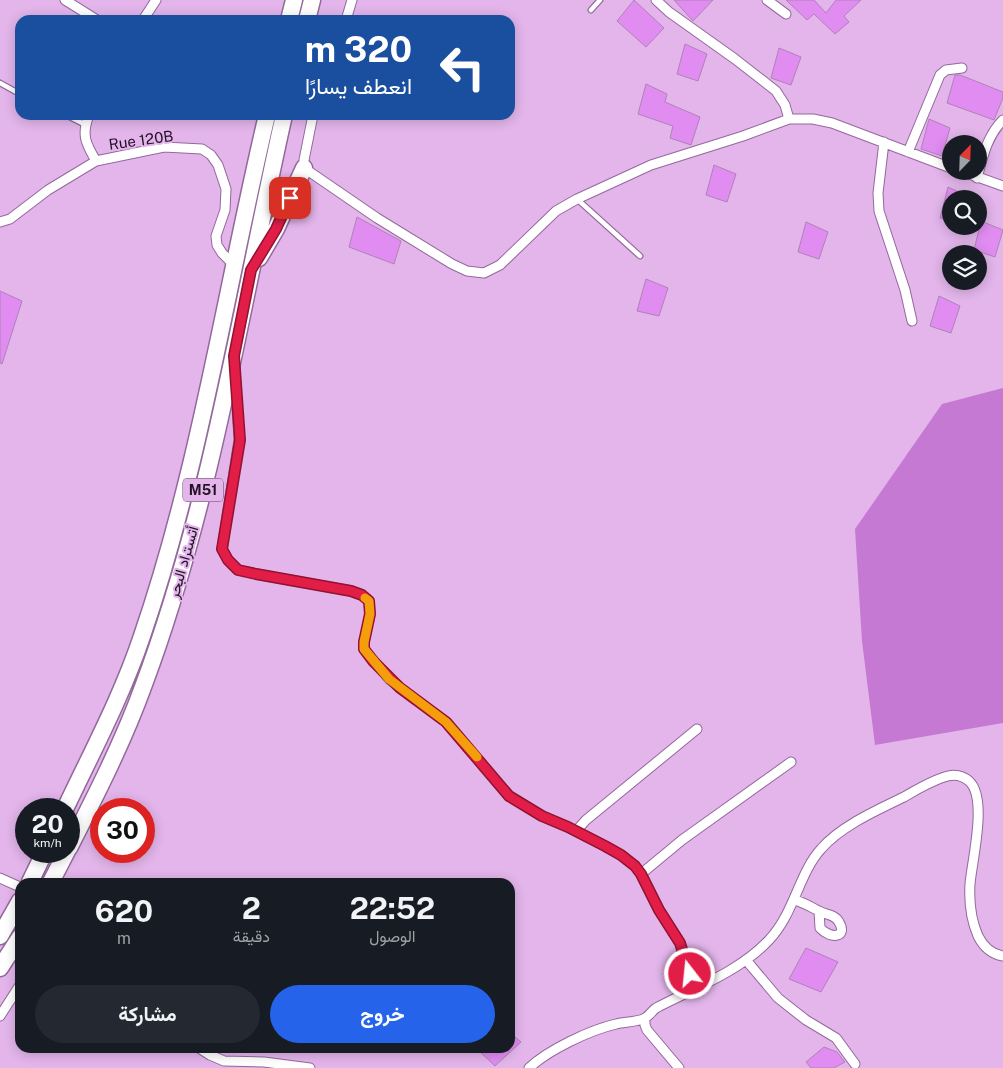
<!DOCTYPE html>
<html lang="ar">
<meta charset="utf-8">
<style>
:root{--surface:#171b24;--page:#242831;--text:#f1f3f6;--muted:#9ea1a6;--accent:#2563eb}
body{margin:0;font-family:"Public Sans",Vazirmatn,sans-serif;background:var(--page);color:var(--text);direction:rtl;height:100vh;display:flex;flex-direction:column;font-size:19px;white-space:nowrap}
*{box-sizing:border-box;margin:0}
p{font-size:16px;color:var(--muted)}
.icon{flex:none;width:28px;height:28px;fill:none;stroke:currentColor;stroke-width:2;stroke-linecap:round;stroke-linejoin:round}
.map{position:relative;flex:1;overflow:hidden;direction:ltr}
.side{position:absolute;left:15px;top:878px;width:500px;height:175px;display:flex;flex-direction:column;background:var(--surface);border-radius:15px;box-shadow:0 2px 12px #0003;direction:rtl}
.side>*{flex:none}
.top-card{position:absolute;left:15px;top:15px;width:500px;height:105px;border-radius:15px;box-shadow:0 2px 12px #0003;direction:rtl;background:#1a4fa0;color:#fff;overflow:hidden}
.needle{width:32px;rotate:23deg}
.fabs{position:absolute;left:942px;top:135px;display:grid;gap:10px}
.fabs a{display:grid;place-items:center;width:45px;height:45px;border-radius:50%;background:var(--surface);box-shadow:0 2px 12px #0003;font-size:25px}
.speed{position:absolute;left:15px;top:798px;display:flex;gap:10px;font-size:25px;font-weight:700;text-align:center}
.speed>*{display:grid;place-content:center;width:65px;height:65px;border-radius:50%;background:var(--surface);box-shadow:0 2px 12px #0003;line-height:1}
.speed small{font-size:12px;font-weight:400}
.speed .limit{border:8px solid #d22;background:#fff;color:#111}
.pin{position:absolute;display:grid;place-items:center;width:42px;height:42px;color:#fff;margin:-21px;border-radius:10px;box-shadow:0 2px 8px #0006}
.me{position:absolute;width:55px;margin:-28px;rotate:344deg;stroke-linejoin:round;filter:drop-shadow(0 0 4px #0008)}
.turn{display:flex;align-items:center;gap:18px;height:105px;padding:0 20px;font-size:22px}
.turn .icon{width:65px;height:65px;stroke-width:2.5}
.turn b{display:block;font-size:35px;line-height:42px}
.eta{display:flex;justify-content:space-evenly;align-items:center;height:85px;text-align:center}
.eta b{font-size:30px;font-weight:700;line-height:35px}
.cta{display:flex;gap:10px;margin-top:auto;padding:10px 20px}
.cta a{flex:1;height:58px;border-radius:30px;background:var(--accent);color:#fff;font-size:20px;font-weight:700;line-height:58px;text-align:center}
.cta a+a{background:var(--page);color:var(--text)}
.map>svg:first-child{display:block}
.green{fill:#c579d3}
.building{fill:#e08cf0;stroke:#ae83b6}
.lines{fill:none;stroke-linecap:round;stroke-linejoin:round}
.service-casing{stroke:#93699b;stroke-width:7}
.minor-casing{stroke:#93699b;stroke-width:11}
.motorway-casing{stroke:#93699b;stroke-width:19}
.service{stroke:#fff;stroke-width:4.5}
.minor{stroke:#fff;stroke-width:9}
.motorway{stroke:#fff;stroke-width:16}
.route-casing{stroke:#92132f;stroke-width:12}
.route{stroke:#e11d48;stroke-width:9}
.slow{stroke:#f59e0b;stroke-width:9}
.labels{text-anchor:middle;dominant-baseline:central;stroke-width:4;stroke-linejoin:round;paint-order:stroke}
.shield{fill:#e3b5eb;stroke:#5c4360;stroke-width:1}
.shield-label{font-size:14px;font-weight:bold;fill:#221225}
.street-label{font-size:15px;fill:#221225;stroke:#e3b5eb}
</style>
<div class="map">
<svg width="1003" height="1068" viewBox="0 0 1003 1068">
<rect width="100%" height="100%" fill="#e3b5eb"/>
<!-- green -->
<path class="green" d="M1003,388V723L875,745L862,641L855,529L942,404Z"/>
<!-- building -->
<path class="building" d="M634,0L664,28L646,47L617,21Z
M674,0H713L693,21Z
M786,0H814L826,13L836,0H861L844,16L849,22L835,34L814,14L807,20Z
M685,44L707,54L698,81L677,74Z
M779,48L801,57L791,85L771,78Z
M955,75H960L1003,92V98L994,120L947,103Z
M646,84L667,94L665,102L700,117L691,145L670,138L673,126L638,114Z
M929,119L950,128L942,156L921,149Z
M714,165L736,174L727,202L706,195Z
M948,187L974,199H951V221L940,218Z
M357,217L401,241L394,264L349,247Z
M981,221L1003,230L995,257L974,250Z
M806,222L828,232L819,259L798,252Z
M646,279L668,288L659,316L637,311Z
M0,291L22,301L2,364L0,363Z
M939,296L960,306L951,333L930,326Z
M806,948L838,962L821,992L789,979Z
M510,1033L521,1042L495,1066L476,1048H510Z
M824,1047L837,1052L845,1062L834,1068H811L806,1062Z"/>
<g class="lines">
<!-- service casing -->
<g class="service-casing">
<path id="service" d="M591,10L600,0
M0,83L20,94
M66,115L86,125
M577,199L640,256"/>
</g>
<!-- minor casing -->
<g class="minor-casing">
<path id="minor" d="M65,0L97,20
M656,0L669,12L735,59L776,91L785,105L789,119
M767,0L786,14
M143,20L156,0
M346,20L352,0
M89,115C81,135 86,144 96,161
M313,115L304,160V168L377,218L452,264L467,271L484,273L500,265L556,211L577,199L651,165L743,136L789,119H813L832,123L951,168
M884,142L878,193L879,211L905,290L912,321
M908,152L940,75L946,70L962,68
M961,171L1003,186
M977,178C983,156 987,136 1003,120
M0,222L10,219L48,190L96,161L164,147L202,149L211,155L218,165L226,189L225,210L216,236L217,245L222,253L234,265
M235,373L239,440L222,549L228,560L238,570L256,574L351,591L362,595L369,601L370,614L364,642V649L389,679L446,722L509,796L542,816L568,827L605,846L621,855L635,866L641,874L659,910L680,943L690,975L691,992
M576,831L586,820L697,729
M641,874L682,840L791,762
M0,878L20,887
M794,900C804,902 810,907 819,911C826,915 835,914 839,922C848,937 831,940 820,928L819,911
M746,960L778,998L806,1020L836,1038L855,1064
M0,1016L20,985
M645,1018V1025L647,1030L679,1068
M199,1048L210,1055L224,1061L264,1062L310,1068
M529,1068C548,1050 590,1030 616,1024C623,1022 639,1022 645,1018C649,1016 652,1011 656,1008C694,988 739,972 769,940C794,914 799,873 821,849C841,826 877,810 904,797C918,789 932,780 948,776C956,774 963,776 969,781C988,798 972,860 970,884C969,901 971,920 978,936C983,946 991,954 1003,956"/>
</g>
<!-- motorway casing -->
<g class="motorway-casing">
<path id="motorway" d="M289,20L294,0
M307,20L312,0
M259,258L276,229L304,168
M65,809C92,752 122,696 142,636C200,467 226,288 267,115
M69,848C96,795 123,742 143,687C212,503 241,306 284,115
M30,882L45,851
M51,882L67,851
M0,936L20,901
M0,968L20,937"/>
</g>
<!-- service -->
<use href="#service" class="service"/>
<!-- minor -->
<use href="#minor" class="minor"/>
<!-- motorway -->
<use href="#motorway" class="motorway"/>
</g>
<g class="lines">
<!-- route casing -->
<g class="route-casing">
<path id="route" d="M290,198L276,229L251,270L234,356L240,440L222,549L228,560L238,570L256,574L351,591L362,595L369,601L370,614L364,642V649L373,661L400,688L446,722L509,796L542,816L568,827L605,846L621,855L635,866L641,874L659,910L680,943L690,974"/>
</g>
<!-- route -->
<use href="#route" class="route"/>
<!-- slow -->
<path class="slow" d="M365,598L369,601L370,614L364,642V649L389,679L446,722L477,757"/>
</g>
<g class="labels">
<!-- shield labels -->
<rect class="shield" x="183" y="478.5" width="40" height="23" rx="4"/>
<g class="shield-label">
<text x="203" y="490">M51</text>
</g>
<!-- street labels -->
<g class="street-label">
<text transform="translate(141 140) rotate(-8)">Rue 120B</text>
<text transform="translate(183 562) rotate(-74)">أتستراد البحر</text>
</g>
</g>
</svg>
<div class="fabs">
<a><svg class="needle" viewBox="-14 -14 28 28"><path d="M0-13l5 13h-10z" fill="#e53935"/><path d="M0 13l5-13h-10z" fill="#9ea1a6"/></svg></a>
<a><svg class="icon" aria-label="search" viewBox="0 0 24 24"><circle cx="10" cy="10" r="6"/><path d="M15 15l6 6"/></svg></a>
<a><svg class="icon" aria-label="layers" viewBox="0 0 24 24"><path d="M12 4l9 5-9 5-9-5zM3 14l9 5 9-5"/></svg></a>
</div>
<div class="speed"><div>20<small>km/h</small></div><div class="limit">30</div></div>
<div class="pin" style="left:290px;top:198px;background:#d93025"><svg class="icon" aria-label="arrive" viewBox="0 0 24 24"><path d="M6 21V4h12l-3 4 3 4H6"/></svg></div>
<svg class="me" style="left:690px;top:974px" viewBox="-20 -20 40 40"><circle r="17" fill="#e11d48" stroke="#fff" stroke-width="3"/><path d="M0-11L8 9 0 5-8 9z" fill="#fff"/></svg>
<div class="top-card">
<div class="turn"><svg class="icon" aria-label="left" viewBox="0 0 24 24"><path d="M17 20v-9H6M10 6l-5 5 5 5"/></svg><div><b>320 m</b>انعطف يسارًا</div></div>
</div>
<section class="side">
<div class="eta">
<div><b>22:52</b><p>الوصول</p></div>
<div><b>2</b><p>دقيقة</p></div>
<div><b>620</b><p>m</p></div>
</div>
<div class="cta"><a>خروج</a><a>مشاركة</a></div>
</section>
</div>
